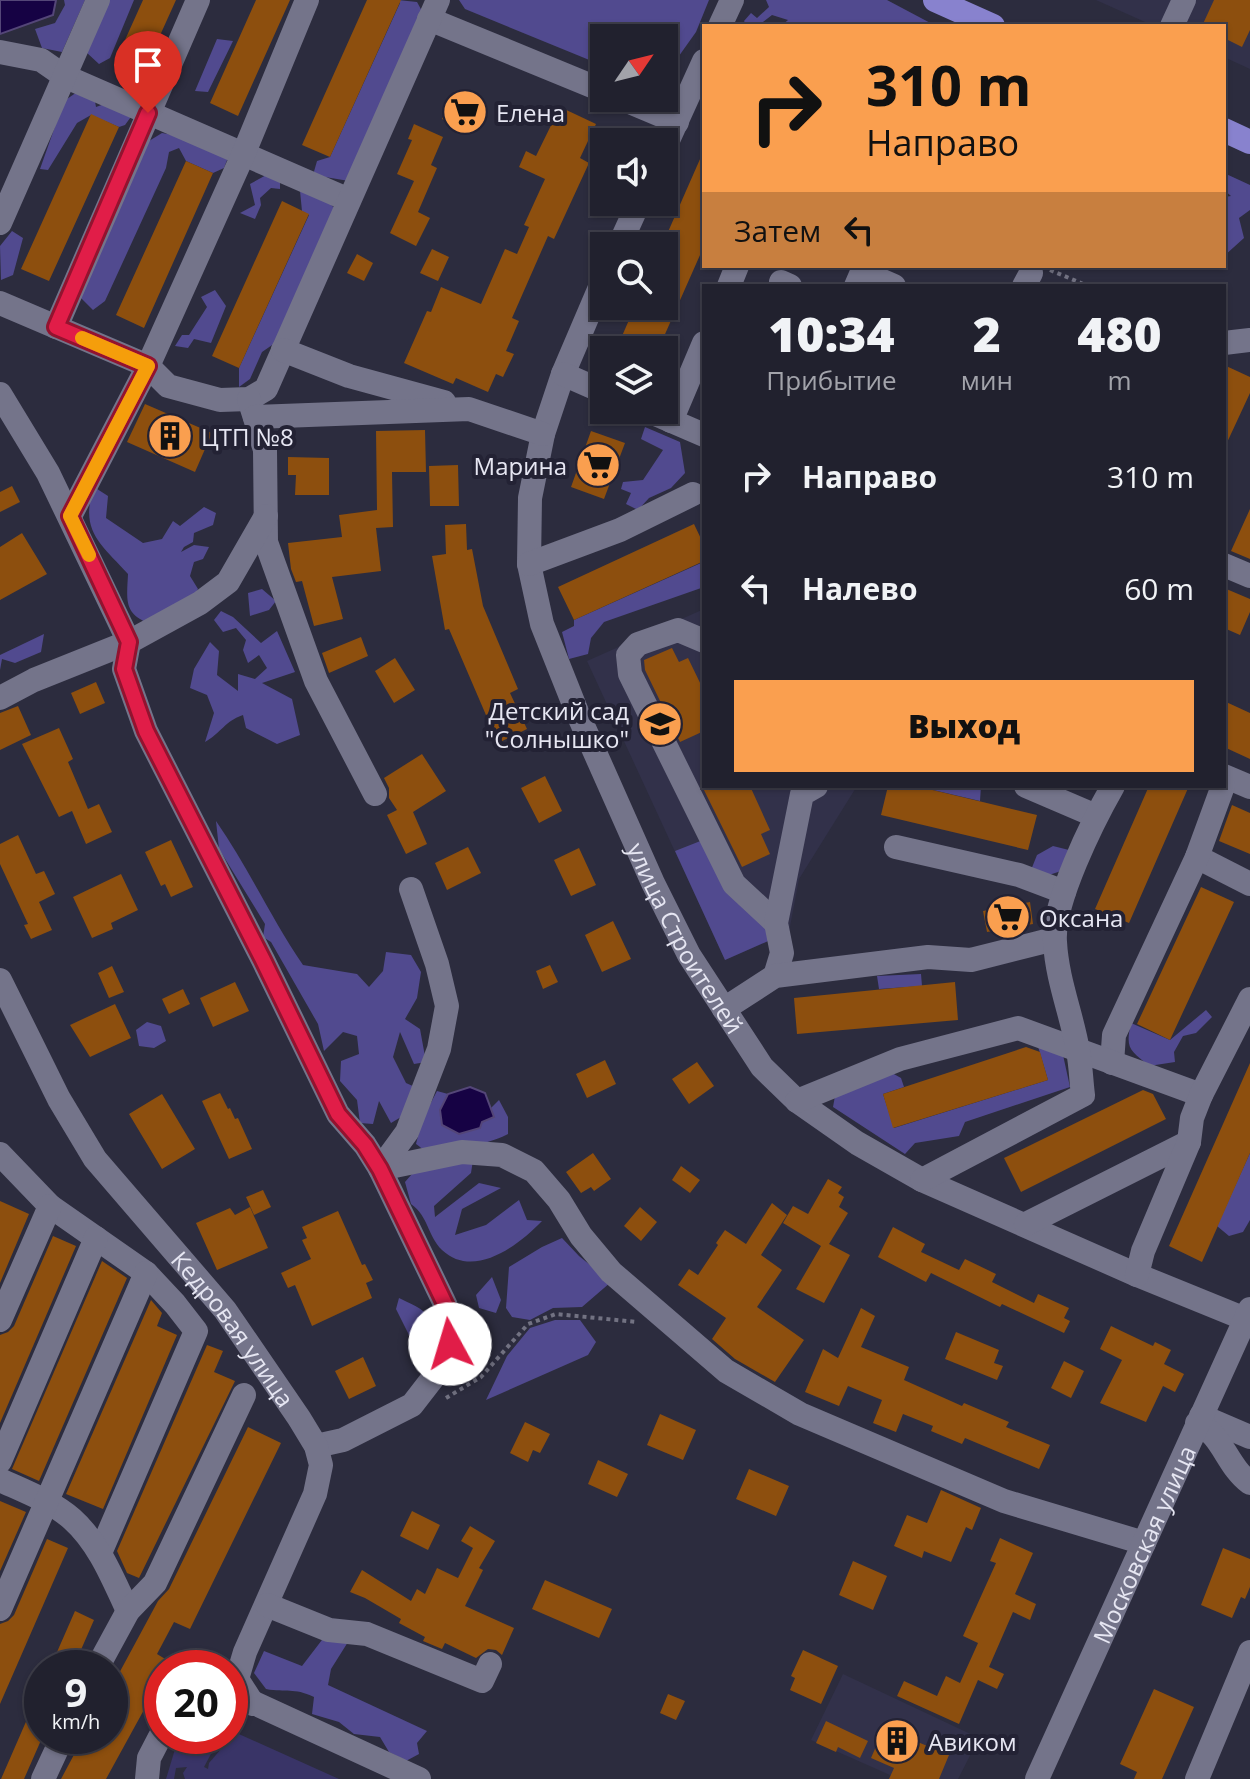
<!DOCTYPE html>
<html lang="ru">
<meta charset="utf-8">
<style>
:root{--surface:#21212e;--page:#2d2e3a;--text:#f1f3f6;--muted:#a2a3aa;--line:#3e3e4a;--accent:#fa9f4f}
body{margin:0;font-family:"Open Sans",sans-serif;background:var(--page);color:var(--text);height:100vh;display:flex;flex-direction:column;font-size:30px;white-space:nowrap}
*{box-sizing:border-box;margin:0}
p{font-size:26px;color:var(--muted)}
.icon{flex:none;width:44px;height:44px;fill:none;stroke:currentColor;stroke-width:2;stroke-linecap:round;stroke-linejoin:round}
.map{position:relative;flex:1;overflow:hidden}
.sheet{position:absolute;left:702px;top:284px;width:524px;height:504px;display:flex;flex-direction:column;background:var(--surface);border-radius:0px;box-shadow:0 2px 6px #0004,0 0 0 2px var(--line)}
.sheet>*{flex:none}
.guide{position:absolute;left:702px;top:24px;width:524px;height:244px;border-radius:0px;box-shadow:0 2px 6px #0004,0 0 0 2px var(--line);background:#fa9f4f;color:#111;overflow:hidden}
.needle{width:52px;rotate:55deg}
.buttons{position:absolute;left:590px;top:24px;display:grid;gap:16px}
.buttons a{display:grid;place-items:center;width:88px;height:88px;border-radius:0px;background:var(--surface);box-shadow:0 2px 6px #0004,0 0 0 2px var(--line);font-size:40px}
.speed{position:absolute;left:24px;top:1650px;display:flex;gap:16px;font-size:40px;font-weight:700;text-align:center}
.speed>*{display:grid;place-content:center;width:104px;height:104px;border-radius:50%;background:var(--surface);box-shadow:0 2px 6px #0004,0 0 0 2px var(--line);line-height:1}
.speed small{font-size:20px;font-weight:400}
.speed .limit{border:12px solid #d22;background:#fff;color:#111}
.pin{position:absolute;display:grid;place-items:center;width:68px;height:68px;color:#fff;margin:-82px -34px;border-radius:50% 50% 50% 0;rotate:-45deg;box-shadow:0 0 8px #0007}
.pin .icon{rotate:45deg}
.me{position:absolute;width:88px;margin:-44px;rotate:354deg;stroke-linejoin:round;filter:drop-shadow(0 0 6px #0008)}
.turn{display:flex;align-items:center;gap:28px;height:168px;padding:0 32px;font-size:36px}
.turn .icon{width:104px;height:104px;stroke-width:2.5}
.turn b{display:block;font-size:56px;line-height:68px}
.then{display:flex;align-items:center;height:76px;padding:0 32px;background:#0003;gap:16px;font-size:30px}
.eta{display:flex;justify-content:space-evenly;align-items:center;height:136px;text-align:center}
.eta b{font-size:48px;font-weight:800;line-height:56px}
.cta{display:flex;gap:16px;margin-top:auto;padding:16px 32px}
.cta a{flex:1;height:92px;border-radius:0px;background:var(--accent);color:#111;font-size:32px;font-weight:800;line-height:92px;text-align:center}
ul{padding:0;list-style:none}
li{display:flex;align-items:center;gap:24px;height:112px;padding:0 32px}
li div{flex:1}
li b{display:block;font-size:30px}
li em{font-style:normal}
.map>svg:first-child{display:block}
.built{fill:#32314a}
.green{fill:#393467}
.forest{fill:#514a8f}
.water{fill:#160244;stroke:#544678;stroke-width:2}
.building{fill:#8d4f0e}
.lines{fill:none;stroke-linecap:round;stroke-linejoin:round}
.path{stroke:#727282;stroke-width:4;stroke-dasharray:4 4;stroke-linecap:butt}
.minor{stroke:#74748a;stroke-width:24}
.major{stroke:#8882ce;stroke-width:24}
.route-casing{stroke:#92132f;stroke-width:20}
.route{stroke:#e11d48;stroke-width:14}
.slow{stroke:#f59e0b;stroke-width:14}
.labels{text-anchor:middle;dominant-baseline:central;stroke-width:8;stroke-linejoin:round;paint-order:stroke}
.poi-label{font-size:24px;fill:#e6e6f2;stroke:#232234;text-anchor:start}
.street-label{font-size:24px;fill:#e6e6f2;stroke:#232234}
</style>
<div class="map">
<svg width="1250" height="1779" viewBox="0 0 1250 1779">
<rect width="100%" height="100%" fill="#2c2c3e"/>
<!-- built -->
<path class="built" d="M1096,0H1250V69L1224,57V26H1154Z
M704,609V786H857L799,879L789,932L725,960L587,661Z
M843,1674L979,1738L958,1779H899L811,1740Z"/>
<!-- green -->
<path class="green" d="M230,1730L339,1779H185L183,1773L187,1767L176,1768L174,1779H166L179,1736H209L217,1741L218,1744L206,1750L212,1752L204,1767L208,1769L209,1763L228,1741L225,1736H230Z"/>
<!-- forest -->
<path class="forest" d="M64,0H85L62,52L42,48L35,29L55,23L65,5Z
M109,0H134L110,58L99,64L86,52Z
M398,0L417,2L423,13L349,181L313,175L317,161L330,157L400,3Z
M459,0H709L696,32L664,77V38H604V66L465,9Z
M766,0H887L936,26H781L788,20L772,15L758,26H747L744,21L751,13L757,18L769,7Z
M217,39L233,41L208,92L195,91Z
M80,90L94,96L96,107L110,102L133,114L125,125L119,127L91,115L77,123L48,170L40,169L64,101Z
M162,133L195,139L229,155L224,168L213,173L186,161L179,148L169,152L166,168L105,301L93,310L80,297L149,141Z
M1224,173L1250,185V210L1239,218L1244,238L1224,256V197L1231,196L1224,190Z
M268,174L280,177V189L271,188L260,198L261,205L255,219L240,213L255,205L250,184Z
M300,191L325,198L336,210L278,341L262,352L250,379L239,387V368L309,215L302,211Z
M12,231L23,238L13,275L1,280L0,246Z
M215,290L226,306L211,343L194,339L188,348L175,346L182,335H189L207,307L201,297Z
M645,427L680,442L685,473L671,488L649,498L638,510L626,504L631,493L621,489L623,482L643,480L663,450L641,439Z
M94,487L108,496L106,518L143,543L162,539L173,521L180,526L204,507L216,513L213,525L194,533L193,542L184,547L181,552L194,545L209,547L203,559L194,562L190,576L198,589L192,598L149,623C123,614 127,598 128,574C101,544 79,531 94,487Z
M701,563L704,566V587L604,622L591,638L588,654L569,659L562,632L574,626V620Z
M262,589L276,601L269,610L250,616L248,593Z
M221,611L233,617L261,643L277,631L295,672L262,683L292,699L300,735L277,744L246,728L243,715C225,721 221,733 205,742L214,713L207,695L190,688L194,669L210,642L219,651L217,675L238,691V674L255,679L267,668L259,655L248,663L243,650L246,640L236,628L223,632L214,620Z
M44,634L41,652L15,663L2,659L0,670V655Z
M916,786H981L980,801Z
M216,821C248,867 271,918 303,965L357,974L369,987L383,971L386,952L411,955L421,972L417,998L405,1019L420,1029L426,1062L414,1064L400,1032L393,1057L406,1083L415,1087L406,1114L391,1123L379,1101L373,1124L360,1123L357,1100L340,1081L341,1061L359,1054L357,1036L343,1032L324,1051L318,1024L271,942L263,937L265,924L219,849Z
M703,840L775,938L725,960L675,851Z
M1053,846L1069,850L1064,870L1046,876L1031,870L1037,855Z
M921,974L922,986L879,989L877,976Z
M1206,1010L1212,1017L1196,1033L1183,1036L1174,1052L1175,1062L1149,1066C1130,1050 1125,1049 1131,1023L1170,1040Z
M147,1022L161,1026L166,1041L154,1048L139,1046L136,1030Z
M1037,1043L1063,1055L1070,1087L965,1122L959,1136L915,1143L905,1154L833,1107L835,1096L892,1073L901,1078L904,1087L883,1094L894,1128L1048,1080Z
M437,1091L448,1094L440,1110L482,1122L493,1117L491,1108L499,1100L508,1117V1134C495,1142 441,1155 427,1151C423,1150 419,1146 416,1144L422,1120Z
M1250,1153V1220L1243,1232L1229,1236L1217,1226Z
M473,1160L471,1173L434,1206L435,1217L479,1183L501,1188L462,1209L455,1235L486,1225L519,1200L527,1220L542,1221C519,1245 474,1280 442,1250C427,1235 429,1217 411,1204L405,1182L418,1167Z
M562,1238L579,1256L611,1282L582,1307L553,1308L530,1320L512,1317L506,1308L509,1267L542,1247Z
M492,1277L501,1300L496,1313L479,1308L476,1295Z
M399,1298C421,1309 434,1311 431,1340L418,1329L411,1339L396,1309Z
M555,1320H580L596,1342L588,1355L486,1400L507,1356L530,1328Z
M325,1636L348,1642L331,1669L328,1685L427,1731L417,1743L419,1754L406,1761L389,1752L380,1737L354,1734L339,1722L312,1714L314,1697C293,1687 287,1693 266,1689L254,1673L264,1651L302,1666Z"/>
<!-- water -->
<path class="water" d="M0,0H56L53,15L0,34Z
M470,1087L485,1093L494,1117L482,1122L480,1128L459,1134L442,1125L440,1110L448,1094Z"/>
<!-- building -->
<path class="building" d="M143,0H176L143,73L116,60Z
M256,0H290L238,116L210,103Z
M367,0H401L330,157L302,145Z
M1214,0H1250V30L1242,47L1224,38V26H1202Z
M455,91L487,105L474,133L442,119Z
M560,107L596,124L580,158L589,163L554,239L548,236L512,318L519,321L506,351L514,354L503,377L496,374L488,392L456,378L453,384L404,363L427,311L431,312L441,287L481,304L505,249L517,254L529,227L524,225L545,179L519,167L526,151L536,156Z
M91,114L119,127L49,281L21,269Z
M414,124L443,137L431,165L437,168L418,212L430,218L416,246L390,233L414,181L397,174L412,140L408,139Z
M704,150V246L658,350H616L635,306H664V241Z
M186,161L213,173L144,328L116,315Z
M282,201L309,214L239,368L212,356Z
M432,249L449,257L438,281L420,273Z
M357,254L373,263L364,281L347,273Z
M1224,365L1250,377V393L1224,449Z
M145,404L212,433L195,472L127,442Z
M425,430L426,472H392L393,527L376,528L381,571L332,577L343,619L314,626L302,581L296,582L291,569L288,543L342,537L339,515L377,510L376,431Z
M591,431L625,443L604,499L571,487Z
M288,457L329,458V495H295L296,475H288Z
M458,465L459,506H430L429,466Z
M12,486L20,502L0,512V492Z
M1250,509V559L1231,551Z
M466,524L467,550L472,549L483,606L518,689L510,693L527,729L498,743L449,629L445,630L432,556L446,554L445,525Z
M694,524L704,545V561L574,620L558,587Z
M22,533L47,574L0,600V547Z
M1224,588L1250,599V612L1240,635L1224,628Z
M361,637L368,656L329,673L322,653Z
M672,648L679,662L688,658L704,691V731L680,742L645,670L644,660Z
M395,658L415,690L394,703L375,671Z
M96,682L105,703L80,714L71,693Z
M1224,701L1250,713V759L1224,747Z
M18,706L31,735L0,750V713Z
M59,728L73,759L68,762L88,809L99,804L112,832L86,844L72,811L59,817L22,744Z
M422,754L446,791L413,812L427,844L406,854L387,815L397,810L389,798V788L384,778Z
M545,776L562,811L539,823L521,788Z
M702,786H750L770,830L761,834L770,854L742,867Z
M888,786H916L1037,815L1028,850L881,815Z
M1149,786H1189L1129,923L1095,909Z
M1232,805L1250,813V854L1219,841Z
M18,835L36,874L44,871L55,894L39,902L52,930L31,939L24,925L28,924L0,864V844Z
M171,840L193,887L171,897L165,884L161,886L145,852Z
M468,847L481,873L447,890L435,863Z
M579,848L596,885L571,896L554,860Z
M121,874L138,910L111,923L113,929L92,938L73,897Z
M1201,887L1234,902L1170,1040L1137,1024Z
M1030,902L1033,924L987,932L983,911Z
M613,921L631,959L602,972L585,935Z
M550,965L558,982L543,989L536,971Z
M112,966L124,992L109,998L98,973Z
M235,982L249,1011L213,1027L200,998Z
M955,982L958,1020L797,1034L794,998Z
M183,989L190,1004L169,1014L162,999Z
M115,1004L131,1038L90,1057L70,1025Z
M1026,1047L1040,1052L1048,1080L893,1128L883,1094Z
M605,1060L616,1084L587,1098L576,1074Z
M697,1062L714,1086L689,1104L672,1079Z
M1250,1063V1153L1202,1262L1169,1246Z
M1143,1090L1153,1094L1166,1119L1021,1192L1004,1158Z
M220,1093L228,1109L230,1108L235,1119L238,1118L252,1149L229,1159L202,1101Z
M162,1094L195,1149L162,1169L129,1114Z
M593,1153L611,1179L594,1191L591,1187L581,1193L566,1172Z
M681,1166L700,1180L690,1193L672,1180Z
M828,1179L842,1187L838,1193L844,1197L839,1207L848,1213L829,1244L850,1255L824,1303L796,1289L821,1246L783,1223L793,1206L808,1214Z
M263,1190L271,1207L254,1215L246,1197Z
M0,1201L29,1214L0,1283Z
M772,1203L787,1215L761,1255L782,1270L757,1307L804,1340L775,1382L735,1359L712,1339L726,1318L678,1285L689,1269L698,1275L718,1245L716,1243L725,1230L746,1244Z
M250,1207L268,1248L217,1270L196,1223L230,1208L235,1215Z
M640,1207L657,1222L641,1241L624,1226Z
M338,1211L362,1265L365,1264L373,1280L366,1283L372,1298L312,1326L295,1285L288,1288L281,1273L311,1259L302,1240L307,1238L302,1227Z
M893,1227L925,1244L921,1252L959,1270L965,1259L996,1274L992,1282L1034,1303L1038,1294L1069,1308L1064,1318L1070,1321L1064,1333L1002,1304L1000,1307L931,1273L926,1282L878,1257Z
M53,1236L76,1246L0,1423V1335L8,1332L14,1326Z
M102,1261L127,1278L39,1481L12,1469Z
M151,1300L162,1313L157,1326L177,1335L103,1509L66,1494Z
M861,1308L875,1316L861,1347L909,1367L904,1380L962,1406L964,1403L1009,1422L1006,1427L1050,1445L1039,1469L965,1438L962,1444L931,1431L933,1426L903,1414L896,1432L873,1423L882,1400L848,1386L839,1406L805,1392L823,1349L838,1358Z
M1111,1326L1153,1346L1155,1342L1171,1350L1164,1364L1184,1374L1175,1392L1163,1386L1146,1422L1100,1403L1122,1360L1100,1349Z
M956,1332L999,1350L994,1363L1003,1366L997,1380L945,1359Z
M207,1345L223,1351L214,1372L235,1381L139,1578L127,1573L117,1551Z
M363,1357L376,1386L349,1399L335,1371Z
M1064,1361L1084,1371L1071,1398L1051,1388Z
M660,1414L696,1430L683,1460L647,1445Z
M525,1422L550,1434L540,1453L533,1450L528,1462L510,1453Z
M248,1427L281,1443L190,1629L174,1622L157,1654L170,1662L167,1668H162V1677L106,1779H61L84,1736H110V1690L158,1601L169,1589Z
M598,1460L628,1474L617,1497L588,1484Z
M749,1469L789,1486L776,1516L736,1499Z
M941,1490L981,1508L972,1530L966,1527L951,1562L924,1551L922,1558L894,1546L907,1515L927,1523Z
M0,1501L26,1512L0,1571Z
M412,1511L440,1525L428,1550L400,1536Z
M470,1526L495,1541L479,1568L483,1570L465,1606L514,1628L502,1655L496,1650L488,1649L476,1658L445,1643L442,1649L423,1641L425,1637L399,1623L401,1619L365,1598L350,1592L362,1570L411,1601L417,1589L425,1594L437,1568L458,1578L473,1548L461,1541Z
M1000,1538L1033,1553L1015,1594L1036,1604L1030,1620L1013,1612L989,1667L1004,1674L997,1689L978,1680L959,1724L897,1696L904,1681L937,1696L946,1676L960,1683L978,1643L963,1636L996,1563L990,1561Z
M47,1539L68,1548L0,1704V1624L8,1621L14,1615Z
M1223,1548L1250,1559V1587L1245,1599L1241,1597L1232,1618L1201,1605Z
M853,1561L887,1576L873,1610L839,1595Z
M545,1580L612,1609L599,1638L532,1609Z
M75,1611L94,1620L73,1668H50Z
M803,1650L838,1666L821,1704L790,1690L795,1678L791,1676Z
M42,1685V1738L24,1779H1Z
M1154,1689L1194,1707L1162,1779H1134L1137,1772L1120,1764Z
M668,1694L685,1701L676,1720L660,1713Z
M826,1721L868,1741L860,1758L838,1747L836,1752L816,1743Z
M884,1728L949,1755L939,1779H889L894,1768L871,1758Z"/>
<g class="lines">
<!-- path -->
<path class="path" d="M1050,270L1088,286
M446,1398L481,1377L528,1324L556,1314L637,1322"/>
<!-- minor -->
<g class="minor">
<path d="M429,19L604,91"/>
<path d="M720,26L732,0"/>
<path d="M1172,26L1184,0"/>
<path d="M0,52L41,60L64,76L349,200"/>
<path d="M620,98L677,122"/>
<path d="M664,149L704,61"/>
<path d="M0,223L98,0"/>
<path d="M619,246L639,202"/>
<path id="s1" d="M604,278L563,374L543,434L530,498L529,564L542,624L577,712L653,883L689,955L762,1067L797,1101L857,1143L922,1180L1137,1275L1250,1321"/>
<path d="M781,282L790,286"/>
<path d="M729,286L737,266"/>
<path d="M856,286L862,272L894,286"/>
<path d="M1024,286L1031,273"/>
<path d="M0,303L148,366L168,386L220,400L249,399L266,389L438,0"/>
<path d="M56,327L198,0"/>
<path d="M1224,343L1250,340"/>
<path d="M283,350L349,376L444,402"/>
<path d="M563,374L604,392"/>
<path d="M0,394L48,473L129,642L124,669L146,731L263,960L338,1114L365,1145L380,1169L446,1306L450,1344L436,1374L412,1405L343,1440L316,1446"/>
<path d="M249,399L265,450L266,542L316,681L375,794"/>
<path d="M646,410L704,435"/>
<path d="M255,417L469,409L543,434"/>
<path d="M671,421L704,343"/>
<path d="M70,516L148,366L243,155L307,0"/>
<path d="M529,564L620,530L693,494"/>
<path d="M1224,565L1250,576"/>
<path d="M704,641L678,630L638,644L628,655L630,674L734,884L776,923"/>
<path d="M0,698L34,680L129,642L200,603L228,582L266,516"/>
<path d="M1224,776L1250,787"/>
<path d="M1026,786L1096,816"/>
<path d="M896,847L1019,875L1064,892"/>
<path d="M1197,857L1250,884"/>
<path d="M775,976L782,953L776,923L802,794L816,786"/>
<path id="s2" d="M0,980L59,1099L95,1159L225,1310L299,1418L316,1446L321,1465L315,1494L245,1652L237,1679L253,1704"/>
<path d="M724,1009L775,976L928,957L971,960L1054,939"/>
<path d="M1112,1063L1114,1035L1197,857L1223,786"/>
<path d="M797,1101L900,1059L1018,1028L1201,1095"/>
<path d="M0,1154L50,1206L146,1273L175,1304L196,1331L100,1553"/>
<path d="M380,1169L462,1152L502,1155L534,1171L559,1200L581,1236L611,1272L726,1371L800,1414L1004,1501L1144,1543"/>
<path d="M380,1169L407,1132L439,1049L447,1006L437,964L411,889"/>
<path d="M922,1180L1083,1095C1081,1080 1081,1066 1078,1051C1072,1015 1057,980 1055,942C1052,903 1093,821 1113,786"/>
<path d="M1026,1224L1189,1142"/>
<path d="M1137,1275L1143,1251L1189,1142L1192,1118L1201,1095L1250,999"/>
<path d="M0,1320L50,1206"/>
<path d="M1201,1416L1250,1437"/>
<path d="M1197,1423C1223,1435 1226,1465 1250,1483"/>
<path d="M0,1461L96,1238"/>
<path d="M0,1480C24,1491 53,1502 72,1519C99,1543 113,1579 128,1611"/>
<path d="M267,1605L329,1630L367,1634L482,1681L490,1664"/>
<path d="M0,1609L146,1273"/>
<path d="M97,1668L128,1611L155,1583L244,1395"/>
<path d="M239,1696L419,1779"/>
<path d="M43,1779L63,1736"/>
<path d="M147,1779L149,1758L162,1733"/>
<path id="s3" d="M1037,1779L1250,1309"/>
<path d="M1197,1779L1250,1652"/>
</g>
<!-- major -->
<path class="major" d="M935,0L993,26
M1224,130L1250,142"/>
</g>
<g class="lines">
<!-- route casing -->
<g class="route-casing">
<path id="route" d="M148,113L56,327L148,366L70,516L129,642L124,669L146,731L263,960L338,1114L365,1145L380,1169L446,1306L450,1344"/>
</g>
<!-- route -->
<use href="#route" class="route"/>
<!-- slow -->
<path class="slow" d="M82,338L148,366L70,516L89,555"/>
</g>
<!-- icons -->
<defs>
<g id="supermarket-disc" transform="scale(2.3)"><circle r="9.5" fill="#fa9f4f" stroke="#232234"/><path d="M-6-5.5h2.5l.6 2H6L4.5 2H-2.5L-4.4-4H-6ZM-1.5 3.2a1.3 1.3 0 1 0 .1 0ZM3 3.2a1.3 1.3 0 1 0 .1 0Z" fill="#111"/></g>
<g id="building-disc" transform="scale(2.3)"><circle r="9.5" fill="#fa9f4f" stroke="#232234"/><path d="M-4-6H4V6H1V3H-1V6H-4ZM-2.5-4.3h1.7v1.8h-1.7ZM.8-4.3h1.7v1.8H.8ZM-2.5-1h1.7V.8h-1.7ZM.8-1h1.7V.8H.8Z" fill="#111"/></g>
<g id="school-disc" transform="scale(2.3)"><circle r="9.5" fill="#fa9f4f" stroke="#232234"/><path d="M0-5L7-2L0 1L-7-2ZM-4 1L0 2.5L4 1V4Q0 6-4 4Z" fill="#111"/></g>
</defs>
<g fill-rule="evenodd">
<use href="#supermarket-disc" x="465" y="112"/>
<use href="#building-disc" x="170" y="436"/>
<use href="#supermarket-disc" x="598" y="465"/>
<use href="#school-disc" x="660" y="724"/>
<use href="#supermarket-disc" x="1008" y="917"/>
<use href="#building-disc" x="897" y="1741"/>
</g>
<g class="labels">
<!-- poi labels -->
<g class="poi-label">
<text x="496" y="112">Елена</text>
<text x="201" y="436">ЦТП №8</text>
<text x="567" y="465" text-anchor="end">Марина</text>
<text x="629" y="710" text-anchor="end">Детский сад<tspan x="629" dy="28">"Солнышко"</tspan></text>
<text x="1039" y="917">Оксана</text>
<text x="928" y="1741">Авиком</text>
</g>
<!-- street labels -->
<g class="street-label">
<text stroke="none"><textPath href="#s1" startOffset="706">улица Строителей</textPath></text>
<text stroke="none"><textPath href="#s2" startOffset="422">Кедровая улица</textPath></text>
<text stroke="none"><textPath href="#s3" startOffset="258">Московская улица</textPath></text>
</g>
</g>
</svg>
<div class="buttons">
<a><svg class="needle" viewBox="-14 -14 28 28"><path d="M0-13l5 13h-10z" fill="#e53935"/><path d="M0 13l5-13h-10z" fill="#a2a3aa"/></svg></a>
<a><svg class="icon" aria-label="sound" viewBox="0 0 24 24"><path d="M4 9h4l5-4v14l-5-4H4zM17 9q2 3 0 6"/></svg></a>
<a><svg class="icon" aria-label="search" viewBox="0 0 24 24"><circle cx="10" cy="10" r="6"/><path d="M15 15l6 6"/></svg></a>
<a><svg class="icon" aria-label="layers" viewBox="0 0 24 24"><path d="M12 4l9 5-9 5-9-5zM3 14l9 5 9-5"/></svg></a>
</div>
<div class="speed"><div>9<small>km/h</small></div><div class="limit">20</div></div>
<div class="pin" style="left:148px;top:113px;background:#d93025"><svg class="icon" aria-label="arrive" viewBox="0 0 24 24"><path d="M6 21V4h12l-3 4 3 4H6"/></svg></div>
<svg class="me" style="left:450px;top:1344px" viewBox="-20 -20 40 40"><circle r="19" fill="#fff"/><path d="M0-13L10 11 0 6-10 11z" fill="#e11d48"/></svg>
<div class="guide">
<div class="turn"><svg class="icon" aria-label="right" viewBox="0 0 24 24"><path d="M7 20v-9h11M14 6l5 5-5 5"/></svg><div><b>310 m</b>Направо</div></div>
<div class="then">Затем<svg class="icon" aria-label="left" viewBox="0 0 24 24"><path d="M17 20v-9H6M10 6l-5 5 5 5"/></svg></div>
</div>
<section class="sheet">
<div class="eta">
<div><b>10:34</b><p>Прибытие</p></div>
<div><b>2</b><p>мин</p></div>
<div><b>480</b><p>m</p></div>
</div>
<ul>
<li><svg class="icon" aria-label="right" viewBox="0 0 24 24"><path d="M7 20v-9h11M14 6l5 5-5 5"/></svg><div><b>Направо</b></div><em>310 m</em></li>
<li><svg class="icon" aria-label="left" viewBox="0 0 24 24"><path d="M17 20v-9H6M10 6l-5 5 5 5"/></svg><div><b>Налево</b></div><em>60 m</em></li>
</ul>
<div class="cta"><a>Выход</a></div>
</section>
</div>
